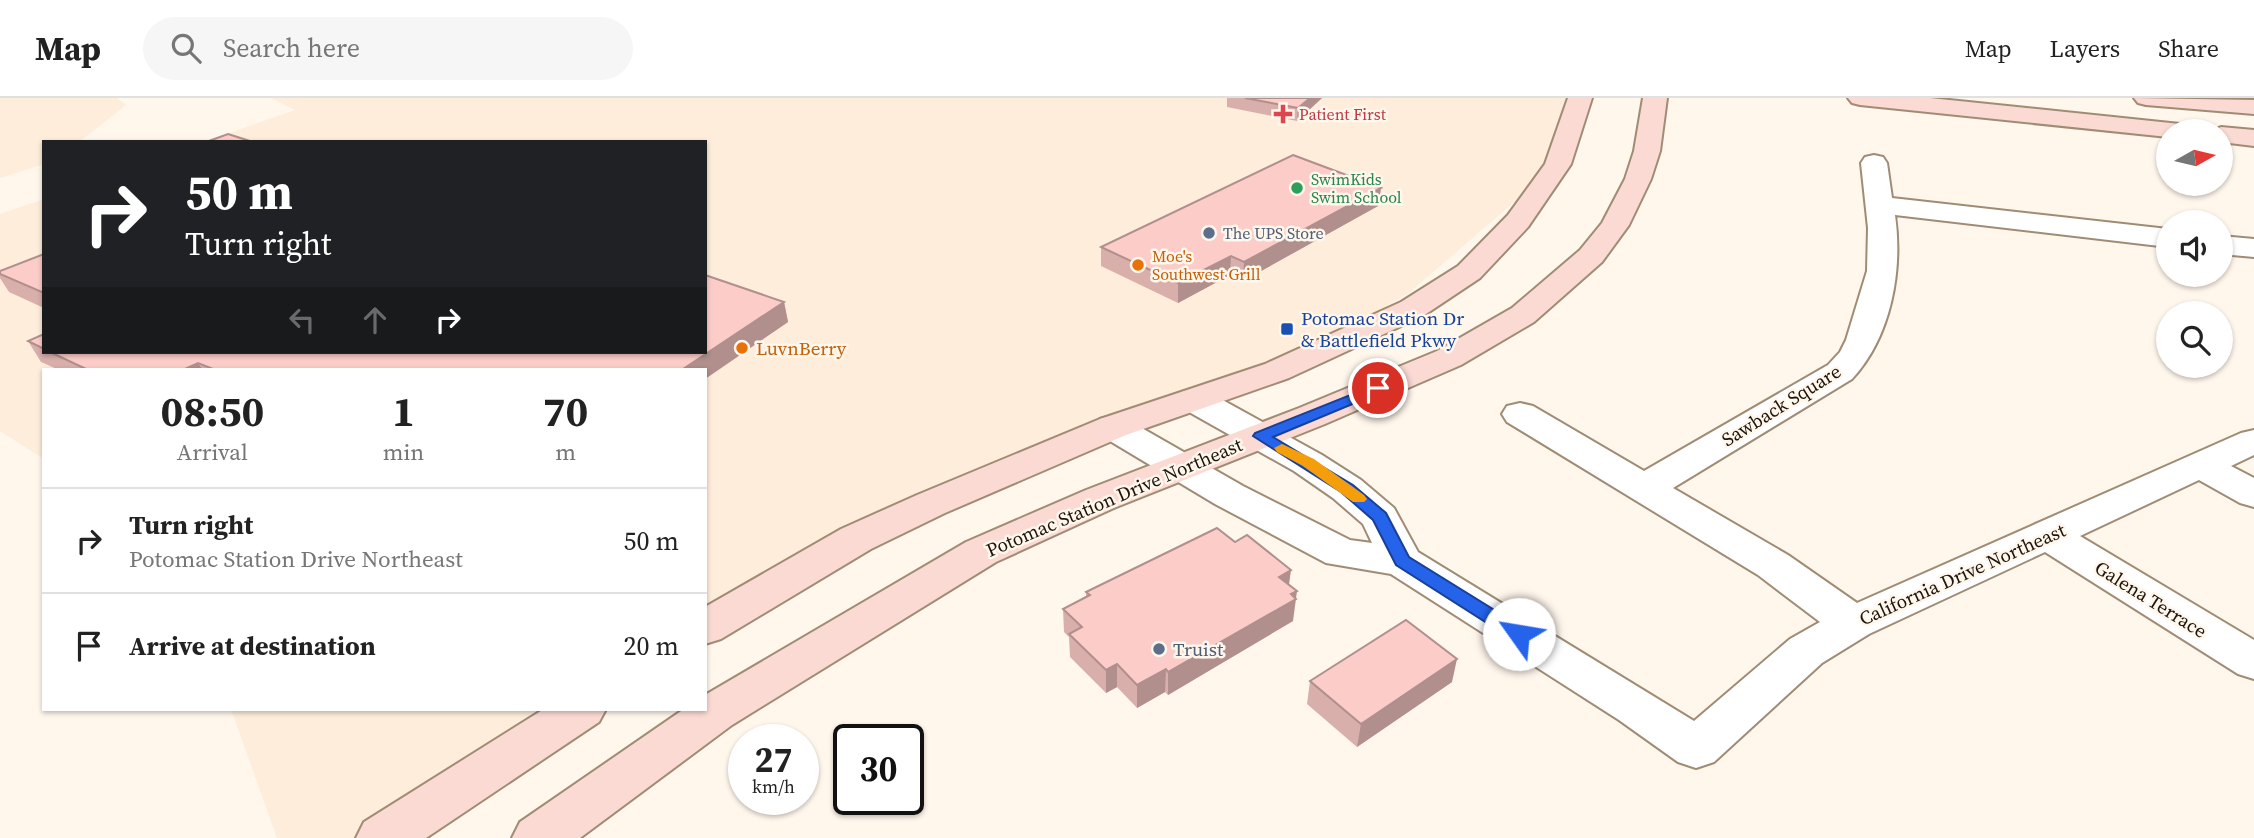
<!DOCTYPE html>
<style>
:root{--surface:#fff;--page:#f6f6f6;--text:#222;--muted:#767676;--line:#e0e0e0}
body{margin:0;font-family:"Source Serif 4",serif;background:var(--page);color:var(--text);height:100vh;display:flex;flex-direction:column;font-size:26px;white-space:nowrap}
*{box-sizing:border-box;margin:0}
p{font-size:23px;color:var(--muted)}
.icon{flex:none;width:38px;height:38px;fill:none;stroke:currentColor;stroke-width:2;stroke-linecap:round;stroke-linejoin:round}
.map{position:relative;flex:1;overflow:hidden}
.side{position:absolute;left:42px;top:270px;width:665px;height:343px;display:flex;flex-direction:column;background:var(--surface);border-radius:0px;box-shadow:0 2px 5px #0004}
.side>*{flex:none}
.guide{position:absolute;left:42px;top:42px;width:665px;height:214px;border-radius:0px;box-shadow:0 2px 5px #0004;background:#202124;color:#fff;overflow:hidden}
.needle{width:46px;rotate:82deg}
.tools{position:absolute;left:2156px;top:21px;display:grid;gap:14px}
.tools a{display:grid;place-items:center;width:77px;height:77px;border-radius:50%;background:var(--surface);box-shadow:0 2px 5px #0004;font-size:35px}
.speed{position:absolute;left:728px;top:626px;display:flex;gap:14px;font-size:35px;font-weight:700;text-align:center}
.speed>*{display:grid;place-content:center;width:91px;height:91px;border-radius:50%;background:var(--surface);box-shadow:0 2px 5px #0004;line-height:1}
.speed small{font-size:18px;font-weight:400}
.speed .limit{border:4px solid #111;border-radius:10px;background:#fff;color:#111}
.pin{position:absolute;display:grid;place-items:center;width:60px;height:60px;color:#fff;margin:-30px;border:4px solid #fff;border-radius:50%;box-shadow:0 2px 7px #0007}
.me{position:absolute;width:77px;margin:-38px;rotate:302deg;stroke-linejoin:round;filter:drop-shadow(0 0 5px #0008)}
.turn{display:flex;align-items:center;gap:24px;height:147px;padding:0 28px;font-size:32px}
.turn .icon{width:91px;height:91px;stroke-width:2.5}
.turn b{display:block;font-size:49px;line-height:60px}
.lanes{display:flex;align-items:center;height:66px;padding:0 28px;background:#0003;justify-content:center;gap:35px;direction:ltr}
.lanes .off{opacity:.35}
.eta{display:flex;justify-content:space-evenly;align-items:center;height:119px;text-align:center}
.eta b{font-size:42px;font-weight:700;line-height:49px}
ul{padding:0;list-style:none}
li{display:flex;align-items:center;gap:21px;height:105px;padding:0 28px;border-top:2px solid var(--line)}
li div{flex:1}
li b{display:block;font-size:26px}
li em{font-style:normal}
header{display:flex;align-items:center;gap:42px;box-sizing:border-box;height:98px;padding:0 35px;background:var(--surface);border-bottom:2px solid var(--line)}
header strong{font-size:33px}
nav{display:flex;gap:38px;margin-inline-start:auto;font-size:24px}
.search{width:490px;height:63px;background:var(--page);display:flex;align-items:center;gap:18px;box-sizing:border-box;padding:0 24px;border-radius:38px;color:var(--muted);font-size:26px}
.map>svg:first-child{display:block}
.built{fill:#fdedda}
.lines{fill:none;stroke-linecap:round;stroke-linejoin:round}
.street-casing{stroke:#a08c74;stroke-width:4}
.secondary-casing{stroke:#a08c74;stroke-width:4}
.street{fill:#fff;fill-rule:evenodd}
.secondary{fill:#fbdad3;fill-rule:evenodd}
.wall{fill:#d9afac}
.shaded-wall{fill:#b08f8c}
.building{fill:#fcccc8;stroke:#b08f8c;stroke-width:2}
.route{fill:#2563eb;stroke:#184099;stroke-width:2}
.slow{fill:#f59e0b}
.health-dot{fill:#e0444e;stroke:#fff6ec;stroke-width:2.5}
.leisure-dot{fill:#2e9e5b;stroke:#fff6ec;stroke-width:2.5}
.service-dot{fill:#5c6f8a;stroke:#fff6ec;stroke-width:2.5}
.food-dot{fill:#e8710a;stroke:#fff6ec;stroke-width:2.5}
.transit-dot{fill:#1a4fb4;stroke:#fff6ec;stroke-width:2.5}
.labels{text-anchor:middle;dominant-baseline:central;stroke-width:5;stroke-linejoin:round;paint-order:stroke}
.far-health-label{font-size:16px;fill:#be3a42;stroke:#fff6ec;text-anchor:start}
.far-leisure-label{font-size:16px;fill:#27864d;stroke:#fff6ec;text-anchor:start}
.far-service-label{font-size:16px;fill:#4e5e75;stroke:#fff6ec;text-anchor:start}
.far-food-label{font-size:16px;fill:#c56008;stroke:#fff6ec;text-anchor:start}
.transit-label{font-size:19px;fill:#164399;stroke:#fff6ec;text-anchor:start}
.food-label{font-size:19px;fill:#c56008;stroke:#fff6ec;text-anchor:start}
.street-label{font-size:19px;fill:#1d150c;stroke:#fff6ec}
.service-label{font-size:19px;fill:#4e5e75;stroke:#fff6ec;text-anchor:start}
</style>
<header>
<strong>Map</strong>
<div class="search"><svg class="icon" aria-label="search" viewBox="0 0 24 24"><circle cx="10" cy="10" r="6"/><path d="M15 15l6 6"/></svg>Search here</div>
<nav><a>Map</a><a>Layers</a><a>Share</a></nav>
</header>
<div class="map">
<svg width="2254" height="740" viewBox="0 0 2254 740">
<rect width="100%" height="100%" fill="#fff6ec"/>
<!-- built -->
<path class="built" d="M0,0H117L126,7L79,44H44V66L0,80Z
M271,0H1580L1558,66L1410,194L1277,273L1113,329L705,530V271H44V361L0,333V116L44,101V254H705V44H205L295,12Z
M231,611H581L382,740H277Z"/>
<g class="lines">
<!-- street casing -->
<g class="street-casing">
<path id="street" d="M1874,57L1883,59L1887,65L1892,100L2168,131V149L1895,117C1903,173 1891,239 1852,281L1673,390L1788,457L1857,505L2241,335L2254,332V357L2231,368L2254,380V409L2240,405L2199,382L2080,438L2254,542V581L2238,576L2045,454L1869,536L1822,565L1714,664L1696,670L1678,664L1619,622L1391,476L1326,465L1215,406L1100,337L1095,329L1100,321L1113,318L1126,321L1243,388L1350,442L1372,445L1363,426L1333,400L1294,373L1182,310L1177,302L1182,294L1195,291L1208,294L1322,357L1361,382L1394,410L1418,454L1694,623L1790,541L1820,524L1758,477L1507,324L1502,316L1507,308L1520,305L1533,308L1644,373L1828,267L1840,254L1846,242L1867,173L1868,130L1861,65L1865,59Z
M2221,138L2254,141V159L2221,156Z"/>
</g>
<!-- secondary casing -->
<g class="secondary-casing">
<path id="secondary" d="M1568,0H1592L1571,66L1528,129L1480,180L1423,218L1289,280L1126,337L945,415L871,451L721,541L705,546V509L841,431L917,397L1100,321L1265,266L1401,204L1458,168L1508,117L1545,66Z
M1643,0H1667L1660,53L1651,81L1629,127L1602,164L1534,224L1461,267L1325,326L1114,410L996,464L732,627L580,740H512L520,724L684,611H705V597L966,444L1086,392L1299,310L1437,253L1512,210L1580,152L1602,125L1625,81L1634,53Z
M1848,0H1930L2180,26L2189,28L2192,33H2168V39L1860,7L1852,5Z
M2134,0L2254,2V16L2146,7L2138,5Z
M2221,29L2254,32V48L2221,44V33H2211Z
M544,611H606L599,624L426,740H356L364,724Z"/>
</g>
<!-- street -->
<use href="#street" class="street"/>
<!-- secondary -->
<use href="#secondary" class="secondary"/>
</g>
<!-- wall -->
<path class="wall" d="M1227,0H1322L1297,23L1227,9Z
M1381,90L1378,108L1243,183L1230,177L1178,205L1101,168V149Z
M44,156V210L9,194L0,180V173Z
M784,204L788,224L705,281V271H57L41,264L28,243L44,236V254H705Z
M1289,487L1293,523L1168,597L1165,594L1137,610L1117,589L1106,595L1070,559L1069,539L1064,534L1063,511L1086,499V494Z
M1310,583L1452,584L1357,649L1307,606Z"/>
<!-- shaded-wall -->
<path class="shaded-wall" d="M1310,0H1322L1297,23L1298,10Z
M1381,90L1378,108L1243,183L1244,164Z
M1231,158L1230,177L1178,205V185Z
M784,204L788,224L705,281V271H683Z
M198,265L202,271H185Z
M1291,472L1288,494L1279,479Z
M1297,493L1293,523L1168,597V574Z
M1457,561L1452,584L1357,649L1361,626Z
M1117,566V589L1106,595V572Z
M1166,571L1165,594L1137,610V587Z"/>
<!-- building -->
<path class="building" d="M1245,0H1310L1298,10Z
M228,36L253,44H206Z
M1293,57L1381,90L1244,164L1231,158L1178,185L1101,149Z
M44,156V195L0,176V173Z
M705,177L784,204L683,271H213L198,265L185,271H86L50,254H705Z
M44,236V251L28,243Z
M1217,430L1235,444L1247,437L1291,472L1279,479L1297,493L1291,496L1296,501L1168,574L1166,571L1137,587L1117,566L1106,572L1069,536L1082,529L1063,511L1090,497L1086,494Z
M1406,522L1457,561L1361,626L1310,583Z"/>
<!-- route -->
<path class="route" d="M1378,286L1384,287L1386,290L1384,293L1273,339L1353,387L1386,415L1409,459L1525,531L1528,536L1525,541H1512L1396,467L1373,422L1341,394L1253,338L1255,335Z"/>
<!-- slow -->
<path class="slow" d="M1282,346L1314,361L1364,397L1367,401L1364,404H1353L1303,368L1277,354L1274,350Z"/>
<!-- markers -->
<path class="health-dot" d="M1279.5 5.5h7v7h7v7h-7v7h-7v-7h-7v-7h7z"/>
<circle class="leisure-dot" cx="1297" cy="90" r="7"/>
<g class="service-dot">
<circle cx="1209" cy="135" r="7"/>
<circle cx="1159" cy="551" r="7"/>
</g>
<g class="food-dot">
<circle cx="1138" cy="167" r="7"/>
<circle cx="742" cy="250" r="7"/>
</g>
<rect class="transit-dot" x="1280" y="224" width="14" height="14" rx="3.5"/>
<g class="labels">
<!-- far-health labels -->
<g class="far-health-label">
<text x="1299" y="16">Patient First</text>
</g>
<!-- far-leisure labels -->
<g class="far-leisure-label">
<text x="1311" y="81">SwimKids<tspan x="1311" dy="18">Swim School</tspan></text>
</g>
<!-- far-service labels -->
<g class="far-service-label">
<text x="1223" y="135">The UPS Store</text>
</g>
<!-- far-food labels -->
<g class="far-food-label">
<text x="1152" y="158">Moe's<tspan x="1152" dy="18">Southwest Grill</tspan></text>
</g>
<!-- transit labels -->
<g class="transit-label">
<text x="1301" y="220">Potomac Station Dr<tspan x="1301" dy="22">&amp; Battlefield Pkwy</tspan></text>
</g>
<!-- food labels -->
<g class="food-label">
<text x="756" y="250">LuvnBerry</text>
</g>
<!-- street labels -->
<g class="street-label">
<text transform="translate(1781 307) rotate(-32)">Sawback Square</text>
<text transform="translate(1114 399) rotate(-23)">Potomac Station Drive Northeast</text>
<text transform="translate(1962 476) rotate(-24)">California Drive Northeast</text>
<text transform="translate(2151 501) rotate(32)">Galena Terrace</text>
</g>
<!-- service labels -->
<g class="service-label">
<text x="1173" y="551">Truist</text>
</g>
</g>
</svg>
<div class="tools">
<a><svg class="needle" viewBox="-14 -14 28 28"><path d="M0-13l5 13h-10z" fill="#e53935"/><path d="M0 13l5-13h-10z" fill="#767676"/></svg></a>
<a><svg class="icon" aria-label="sound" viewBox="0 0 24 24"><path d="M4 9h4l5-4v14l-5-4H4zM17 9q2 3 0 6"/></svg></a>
<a><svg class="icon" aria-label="search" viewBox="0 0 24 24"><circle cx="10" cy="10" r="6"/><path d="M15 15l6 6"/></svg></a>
</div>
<div class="speed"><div>27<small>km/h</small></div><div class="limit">30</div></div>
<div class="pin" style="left:1378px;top:290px;background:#d93025"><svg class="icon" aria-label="arrive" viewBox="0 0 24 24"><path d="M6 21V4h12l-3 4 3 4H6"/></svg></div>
<svg class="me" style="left:1519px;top:536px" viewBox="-20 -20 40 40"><circle r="19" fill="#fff"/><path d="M0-13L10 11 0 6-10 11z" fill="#2563eb"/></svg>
<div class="guide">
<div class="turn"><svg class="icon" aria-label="right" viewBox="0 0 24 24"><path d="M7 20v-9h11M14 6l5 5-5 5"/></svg><div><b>50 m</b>Turn right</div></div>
<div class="lanes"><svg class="icon off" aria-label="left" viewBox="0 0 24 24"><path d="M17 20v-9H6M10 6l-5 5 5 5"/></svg><svg class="icon off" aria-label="ahead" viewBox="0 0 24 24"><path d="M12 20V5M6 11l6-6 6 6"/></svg><svg class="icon" aria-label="right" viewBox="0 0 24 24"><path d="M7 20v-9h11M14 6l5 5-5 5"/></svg></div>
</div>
<section class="side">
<div class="eta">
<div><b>08:50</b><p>Arrival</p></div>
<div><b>1</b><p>min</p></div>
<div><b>70</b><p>m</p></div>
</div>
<ul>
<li><svg class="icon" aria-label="right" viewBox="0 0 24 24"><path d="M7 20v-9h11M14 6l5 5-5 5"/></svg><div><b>Turn right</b><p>Potomac Station Drive Northeast</p></div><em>50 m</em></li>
<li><svg class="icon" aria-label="arrive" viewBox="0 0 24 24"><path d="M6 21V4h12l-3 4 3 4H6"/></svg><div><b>Arrive at destination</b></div><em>20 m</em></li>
</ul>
</section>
</div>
